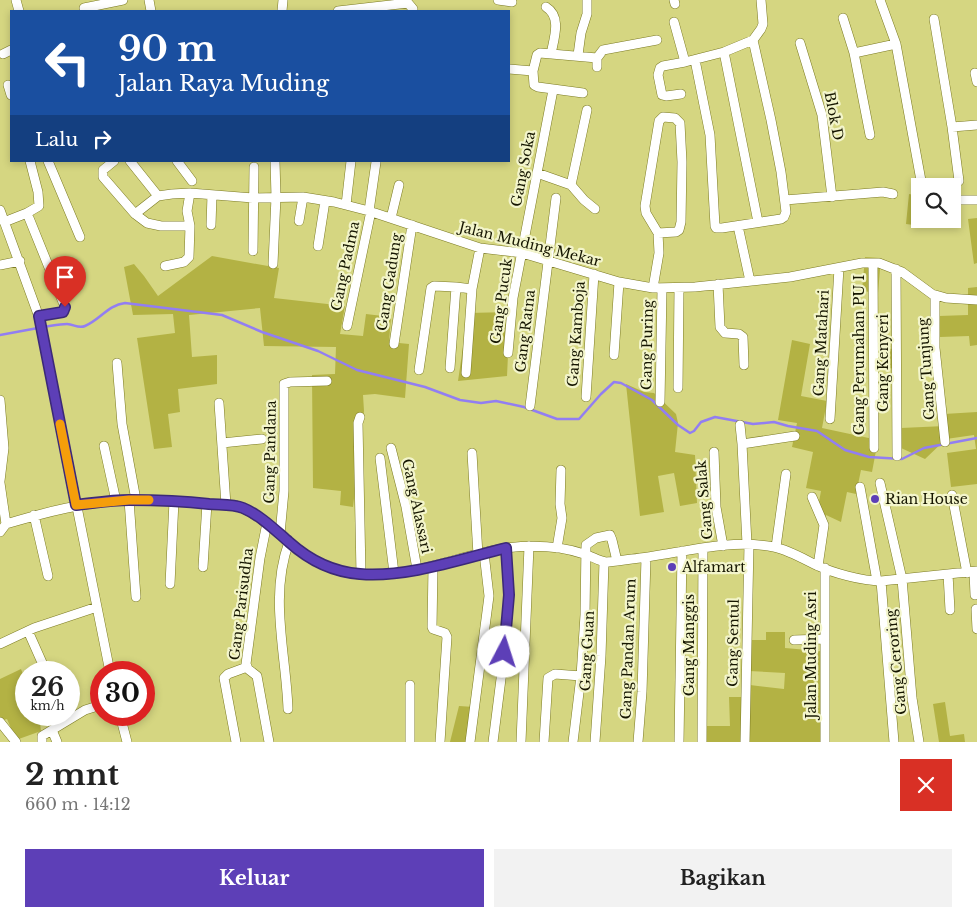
<!DOCTYPE html>
<html lang="id">
<meta charset="utf-8">
<style>
:root{--surface:#fff;--page:#f2f2f2;--text:#222;--muted:#767676;--accent:#5d3fb7}
body{margin:0;font-family:"Libre Baskerville",serif;background:var(--page);color:var(--text);height:100vh;display:flex;flex-direction:column;font-size:19px;white-space:nowrap}
*{box-sizing:border-box;margin:0}
p{font-size:16px;color:var(--muted)}
.icon{flex:none;width:28px;height:28px;fill:none;stroke:currentColor;stroke-width:2;stroke-linecap:round;stroke-linejoin:round}
.map{position:relative;height:742px;overflow:hidden}
.drawer{display:flex;flex-direction:column;background:var(--surface);flex:1}
.drawer>*{flex:none}
.guide{position:absolute;left:10px;top:10px;width:500px;height:152px;border-radius:0px;box-shadow:0 2px 8px #0003;background:#1a4fa0;color:#fff;overflow:hidden}
.controls{position:absolute;left:911px;top:178px;display:grid;gap:10px}
.controls a{display:grid;place-items:center;width:50px;height:50px;border-radius:0px;background:var(--surface);box-shadow:0 2px 8px #0003;font-size:25px}
.speed{position:absolute;left:15px;top:661px;display:flex;gap:10px;font-size:25px;font-weight:700;text-align:center}
.speed>*{display:grid;place-content:center;width:65px;height:65px;border-radius:50%;background:var(--surface);box-shadow:0 2px 8px #0003;line-height:1}
.speed small{font-size:12px;font-weight:400}
.speed .limit{border:8px solid #d22;background:#fff;color:#111}
.pin{position:absolute;display:grid;place-items:center;width:42px;height:42px;color:#fff;margin:-51px -21px;border-radius:50% 50% 50% 0;rotate:-45deg;box-shadow:0 0 5px #0007}
.pin .icon{rotate:45deg}
.me{position:absolute;width:55px;margin:-28px;rotate:5deg;stroke-linejoin:round;filter:drop-shadow(0 0 4px #0008)}
.turn{display:flex;align-items:center;gap:18px;height:105px;padding:0 25px;font-size:22px}
.turn .icon{width:65px;height:65px;stroke-width:2.5}
.turn b{display:block;font-size:35px;line-height:42px}
.then{display:flex;align-items:center;height:48px;padding:0 25px;background:#0003;gap:10px;font-size:19px}
.round{display:grid;place-items:center;flex:none;width:52px;height:52px;border-radius:0px;background:var(--page)}
.overview{display:flex;align-items:center;justify-content:space-between;height:85px;padding:0 25px}
h1{font-size:30px;font-weight:700;line-height:38px}
.cta{display:flex;gap:10px;margin-top:auto;padding:10px 25px}
.cta a{flex:1;height:58px;border-radius:0px;background:var(--accent);color:#fff;font-size:20px;font-weight:700;line-height:58px;text-align:center}
.cta a+a{background:var(--page);color:var(--text)}
.map>svg:first-child{display:block}
.green{fill:#b3b244}
.lines{fill:none;stroke-linecap:round;stroke-linejoin:round}
.stream{stroke:#927ef2;stroke-width:2.5}
.minor-casing{stroke:#7c7b23;stroke-width:10}
.minor{stroke:#fff;stroke-width:9}
.route-casing{stroke:#3c2977;stroke-width:12}
.route{stroke:#5d3fb7;stroke-width:9}
.slow{stroke:#f59e0b;stroke-width:9}
.poi-dot{fill:#5d3fb7;stroke:#f3f5cb;stroke-width:2}
.labels{text-anchor:middle;dominant-baseline:central;stroke-width:4.5;stroke-linejoin:round;paint-order:stroke}
.street-label{font-size:14px;fill:#161600;stroke:#f3f5cb}
.poi-label{font-size:14px;fill:#161600;stroke:#f3f5cb;text-anchor:start}
</style>
<div class="map">
<svg width="977" height="742" viewBox="0 0 977 742">
<rect width="100%" height="100%" fill="#d5d681"/>
<!-- green -->
<path class="green" d="M909,194L920,196V219H923L922,226L906,224Z
M977,218V263L974,264L968,219Z
M212,256L279,268L274,298L345,306L340,334L363,336L366,314L391,317L389,342L409,344L405,398L375,394L363,395L364,411L353,507L340,505L341,491L313,488L312,375L335,374L336,347L264,346L260,308L189,315L192,357L217,355V384L178,389L180,412L168,414L172,447L154,449L137,338L175,333L173,314L133,315L124,267L134,264L144,276L158,296Z
M865,257L881,258L878,293L862,291Z
M977,287V345L970,346L969,336L940,337L939,316L968,315V288Z
M510,312L507,376L458,381L468,313Z
M792,340L810,344L801,396L827,401L822,428L878,440L872,472L861,470L856,494L847,492L841,522L826,515L825,520L816,518L821,491L806,488L813,452L792,447L797,423L778,420Z
M874,348L895,349L897,369L871,366Z
M626,384L644,392L654,393L676,414L678,423L675,452L695,455L697,503L680,506L674,473L658,476L664,512L640,516Z
M977,412V484L951,487L947,453L976,449L974,435L946,439L925,459L901,448V428L945,426L944,414Z
M766,632H785V648L830,652L824,742H706V726H730L729,697H750V685L784,689L785,673L749,671L750,640H766Z
M21,669L26,682V715H39L41,731L16,740L7,719L0,721V679Z
M945,702L950,736L964,734L965,742H939L933,704Z
M459,706L474,707L469,742H450Z"/>
<g class="lines">
<!-- stream -->
<path class="stream" d="M43,327C51,326 59,324 67,324C74,324 78,329 85,326C101,319 108,305 125,303L222,315L262,332L318,351L357,370L425,387L460,400L481,403L496,401L524,407L557,419H579L601,394L614,382L621,383L652,400L678,425L690,433L694,431L701,422L715,417L753,424L774,422L788,426L817,431L845,450L869,457L902,459L924,448L977,438
M0,335L38,328"/>
<!-- minor casing -->
<g class="minor-casing">
<path id="minor" d="M16,0L19,11
M149,0L151,11
M498,0L512,2
M674,0L675,4
M880,0L896,44L922,186
M546,7C562,17 554,38 551,54
M84,8L123,0
M282,11L283,0
M338,11L408,3L413,9L412,11
M843,18L854,53L870,135
M934,19L952,127
M674,22L685,62
M800,43L822,115L832,197
M724,52L758,222
M854,53L896,44
M3,54L11,50
M578,55L581,33L587,14V0
M695,60L710,135L715,226L716,228H722L781,219L784,217L786,212L781,172L771,120L753,40
M597,67V58L603,50L657,40
M509,69L533,71
M975,73L977,82
M8,85L11,95
M583,93L538,87L534,85L533,71L537,55L540,53L597,58
M681,94L666,96L662,95L658,75L660,68L663,66L685,62L724,52L753,40L761,29L763,24L761,0
M663,117L675,118L680,123L682,162L681,222L679,230L676,232L658,233L646,213L645,206L659,121Z
M48,161L80,237
M114,161L103,170V177L135,214L147,223L161,226H190
M130,161L158,196
M177,161L192,181
M537,173L571,185L584,200L595,209
M959,181L952,127L977,125
M571,185L587,110
M785,200L883,192L893,194
M952,200H977
M346,205L351,161
M0,210L39,317L110,672
M369,211L376,162
M27,213L65,307L63,311L39,317
M135,214L158,196L172,194L190,193L253,198L303,197L334,202L369,211L480,248L522,253L619,282L653,288L695,287L790,277L862,263H879L902,272L932,294L946,298L977,300
M391,218L399,185
M299,221L303,197
M4,222L27,213L39,206L38,192L30,161
M211,225L212,195
M738,226L750,281
M318,246L325,201
M253,251L254,167
M873,263L874,448
M273,264L276,197L275,161
M0,265L20,261
M165,266L184,262L189,257L190,226L187,211L190,193
M896,269L897,456
M718,284L720,327L725,333L739,334L743,337L744,365
M653,288L659,253L658,233
M935,295V348L945,442
M347,326L371,211
M394,344L412,225
M508,353L513,298L553,90
M614,355L619,282
M117,363L122,424L136,500
M450,368L456,287L472,289L480,248
M419,370L431,288L434,286L456,287
M466,373L472,289
M678,388L679,288
M586,397L594,274
M0,400L4,448L0,481
M660,402L662,289
M219,403L226,505
M530,406L556,198
M360,417L358,423L361,574
M830,419L839,268
M740,425L742,444
M222,443L262,439
M104,446L116,501
M391,448L406,507L417,569
M714,452L716,507L723,546
M472,453L478,555
M380,458L394,573
M0,483L6,524
M880,483L902,579L912,698L919,742
M860,487L877,581
M952,495L967,573
M812,497L824,525L818,566
M129,500L136,597
M34,515L48,576
M267,523L260,558L246,664L248,669L257,676L269,742
M0,532L6,524C46,512 85,502 127,500C163,498 199,504 235,505C273,519 296,558 336,570C392,587 450,557 506,548C531,545 560,546 584,554C592,556 598,561 606,562C614,562 623,560 632,559C679,554 726,538 774,547C788,550 802,558 816,565C833,573 862,581 881,581L977,571
M280,534L284,491V384L290,382L327,381
M747,544L742,444L795,436
M776,547L786,474
M557,548L562,518L560,504L561,470
M203,567L207,503
M433,567L432,627L433,629L445,633L447,637L440,742
M825,568V742
M974,572L975,595
M948,574L950,610
M881,581L894,742
M170,584L174,501
M976,609L977,629
M28,631L44,667
M794,640L825,639
M0,644L34,628L97,607
M410,685V742
M288,709C286,653 269,596 289,542
M120,715L127,742
M0,722L16,742
M52,730L57,742
M42,742V736L85,710L101,705
M236,742L224,678L228,674L247,667
M470,742L489,596L484,553
M493,742L502,671L509,595L506,548
M521,742L529,546
M544,742L548,678L555,674L581,676
M573,742L581,676L585,615L586,545L596,538L610,535L612,540L617,561
M595,742L601,656L604,562
M638,742L642,692L646,558
M679,742L682,551
M702,742L703,548
M745,742L749,544"/>
</g>
<!-- minor -->
<use href="#minor" class="minor"/>
</g>
<g class="lines">
<!-- route casing -->
<g class="route-casing">
<path id="route" d="M65,307L63,312L39,316L76,505C94,503 112,500 129,500C156,500 183,501 209,504C220,505 233,504 243,508C260,515 275,530 289,542C309,560 333,572 360,574C406,578 461,559 506,548L509,595L504,652"/>
</g>
<!-- route -->
<use href="#route" class="route"/>
<!-- slow -->
<path class="slow" d="M60,424L76,505L129,500H149"/>
</g>
<!-- markers -->
<g class="poi-dot">
<circle cx="875" cy="499" r="5"/>
<circle cx="672" cy="567" r="5"/>
</g>
<g class="labels">
<!-- street labels -->
<g class="street-label">
<text transform="translate(834 116) rotate(79)">Blok D</text>
<text transform="translate(523 169) rotate(-79)">Gang Soka</text>
<text transform="translate(530 244) rotate(14)">Jalan Muding Mekar</text>
<text transform="translate(345 266) rotate(-78)">Gang Padma</text>
<text transform="translate(389 282) rotate(-81)">Gang Gadung</text>
<text transform="translate(501 301) rotate(-82)">Gang Pucuk</text>
<text transform="translate(525 331) rotate(-83)">Gang Ratna</text>
<text transform="translate(576 334) rotate(-86)">Gang Kamboja</text>
<text transform="translate(821 343) rotate(-87)">Gang Matahari</text>
<text transform="translate(647 345) rotate(-89)">Gang Puring</text>
<text transform="translate(859 355) rotate(-90)">Gang Perumahan PU I</text>
<text transform="translate(883 363) rotate(-90)">Gang Kenyeri</text>
<text transform="translate(926 369) rotate(-94)">Gang Tunjung</text>
<text transform="translate(270 452) rotate(-89)">Gang Pandana</text>
<text transform="translate(704 500) rotate(-95)">Gang Salak</text>
<text transform="translate(417 506) rotate(78)">Gang Alassari</text>
<text transform="translate(241 604) rotate(-83)">Gang Parisudha</text>
<text transform="translate(733 643) rotate(-89)">Gang Sentul</text>
<text transform="translate(689 645) rotate(-90)">Gang Manggis</text>
<text transform="translate(628 649) rotate(-88)">Gang Pandan Arum</text>
<text transform="translate(587 651) rotate(-87)">Gang Guan</text>
<text transform="translate(811 655) rotate(-90)">Jalan Muding Asri</text>
<text transform="translate(896 662) rotate(-96)">Gang Ceroring</text>
</g>
<!-- poi labels -->
<g class="poi-label">
<text x="885" y="499">Rian House</text>
<text x="682" y="567">Alfamart</text>
</g>
</g>
</svg>
<div class="controls">
<a><svg class="icon" aria-label="search" viewBox="0 0 24 24"><circle cx="10" cy="10" r="6"/><path d="M15 15l6 6"/></svg></a>
</div>
<div class="speed"><div>26<small>km/h</small></div><div class="limit">30</div></div>
<div class="pin" style="left:65px;top:307px;background:#d93025"><svg class="icon" aria-label="arrive" viewBox="0 0 24 24"><path d="M6 21V4h12l-3 4 3 4H6"/></svg></div>
<svg class="me" style="left:504px;top:652px" viewBox="-20 -20 40 40"><circle r="19" fill="#fff"/><path d="M0-13L10 11 0 6-10 11z" fill="#5d3fb7"/></svg>
<div class="guide">
<div class="turn"><svg class="icon" aria-label="left" viewBox="0 0 24 24"><path d="M17 20v-9H6M10 6l-5 5 5 5"/></svg><div><b>90 m</b>Jalan Raya Muding</div></div>
<div class="then">Lalu<svg class="icon" aria-label="right" viewBox="0 0 24 24"><path d="M7 20v-9h11M14 6l5 5-5 5"/></svg></div>
</div>
</div>
<section class="drawer">
<div class="overview"><div><h1>2 mnt</h1><p>660 m · 14:12</p></div><a class="round" style="background:#d93025;color:#fff"><svg class="icon" aria-label="close" viewBox="0 0 24 24"><path d="M6 6l12 12M18 6L6 18"/></svg></a></div>
<div class="cta"><a>Keluar</a><a>Bagikan</a></div>
</section>
